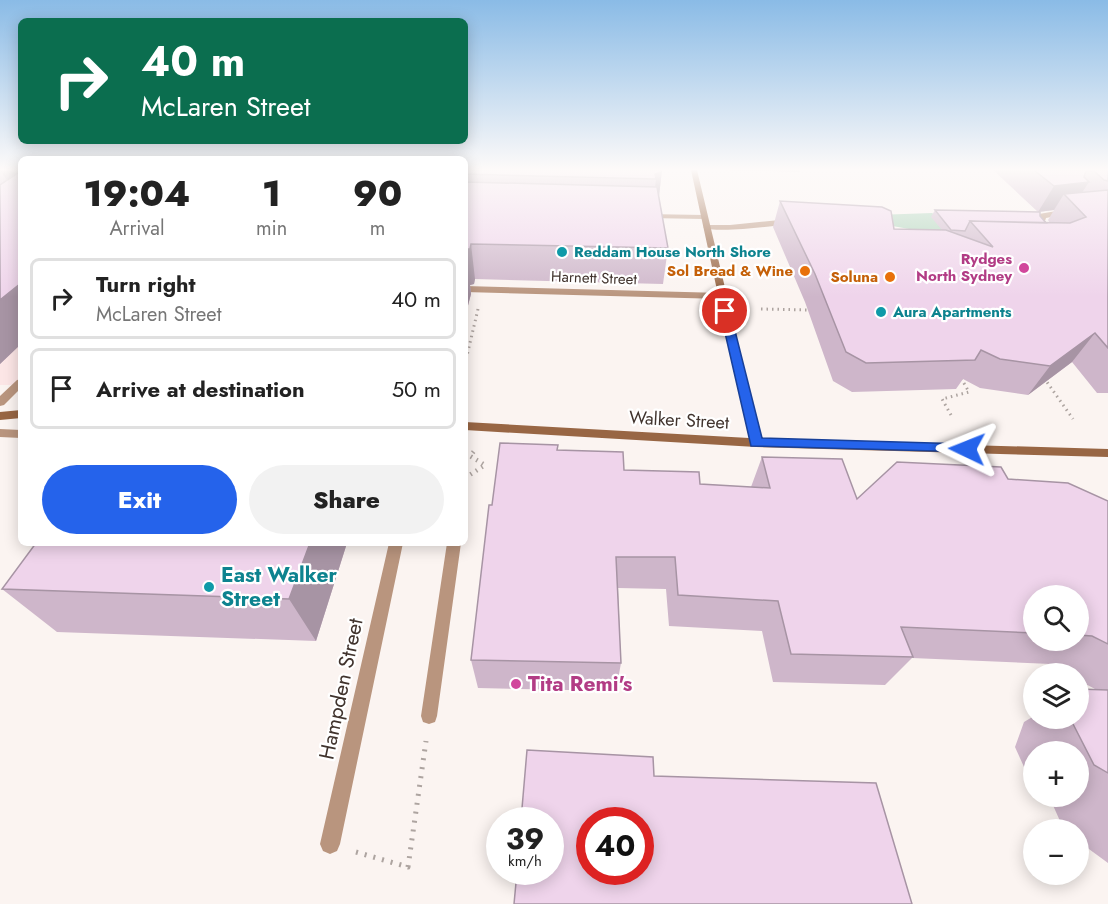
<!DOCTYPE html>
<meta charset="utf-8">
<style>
:root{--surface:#fff;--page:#f2f2f2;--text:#222;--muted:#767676;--line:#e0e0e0;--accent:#2563eb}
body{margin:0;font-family:Jost,sans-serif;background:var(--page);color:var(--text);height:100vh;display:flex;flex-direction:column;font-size:22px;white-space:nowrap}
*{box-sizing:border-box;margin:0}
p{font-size:20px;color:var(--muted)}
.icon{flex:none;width:33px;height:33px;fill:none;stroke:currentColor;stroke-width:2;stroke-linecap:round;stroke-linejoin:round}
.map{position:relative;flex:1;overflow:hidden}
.details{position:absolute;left:18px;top:156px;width:450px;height:390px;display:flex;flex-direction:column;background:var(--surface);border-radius:9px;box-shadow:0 3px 15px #0003}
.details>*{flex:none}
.top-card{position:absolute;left:18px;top:18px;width:450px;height:126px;border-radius:9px;box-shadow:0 3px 15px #0003;background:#0b6e4f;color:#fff;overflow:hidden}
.controls{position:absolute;left:1023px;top:585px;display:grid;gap:12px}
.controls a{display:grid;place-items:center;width:66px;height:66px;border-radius:50%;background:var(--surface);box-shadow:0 3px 15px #0003;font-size:30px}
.speed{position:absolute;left:486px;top:807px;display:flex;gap:12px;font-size:30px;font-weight:700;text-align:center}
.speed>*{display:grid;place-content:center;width:78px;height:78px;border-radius:50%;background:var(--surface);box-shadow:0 3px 15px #0003;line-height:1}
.speed small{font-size:15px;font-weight:400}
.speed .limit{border:9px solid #d22;background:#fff;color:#111}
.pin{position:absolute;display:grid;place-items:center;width:51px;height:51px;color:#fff;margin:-26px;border:3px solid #fff;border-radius:50%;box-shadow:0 2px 6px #0007}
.me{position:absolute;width:66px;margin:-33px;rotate:272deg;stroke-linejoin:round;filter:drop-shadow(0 0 4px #0008)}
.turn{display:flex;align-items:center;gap:21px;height:126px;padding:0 24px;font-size:27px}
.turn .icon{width:78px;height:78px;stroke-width:2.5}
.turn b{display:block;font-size:42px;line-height:51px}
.eta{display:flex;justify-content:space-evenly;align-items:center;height:102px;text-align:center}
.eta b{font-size:36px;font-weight:800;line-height:42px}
.button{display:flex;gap:12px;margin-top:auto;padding:12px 24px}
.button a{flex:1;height:69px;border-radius:36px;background:var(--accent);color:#fff;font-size:24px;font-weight:800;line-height:69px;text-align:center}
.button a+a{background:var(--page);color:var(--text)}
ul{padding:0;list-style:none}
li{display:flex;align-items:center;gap:18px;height:81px;margin:0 12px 9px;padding:0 12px;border:3px solid var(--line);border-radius:9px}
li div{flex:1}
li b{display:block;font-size:22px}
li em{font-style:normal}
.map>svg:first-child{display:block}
.commercial{fill:#fce6e6}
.forest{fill:#a8d2b6}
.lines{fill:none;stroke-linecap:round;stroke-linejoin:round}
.path-far2{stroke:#ada4a0;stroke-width:3;stroke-dasharray:1.5 4;stroke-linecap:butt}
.path-far1{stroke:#ada4a0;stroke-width:4.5;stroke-dasharray:1.5 5;stroke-linecap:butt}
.path{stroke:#ada4a0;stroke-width:5;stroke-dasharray:2 7;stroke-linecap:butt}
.lane{fill:#b9957e;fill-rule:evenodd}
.street{fill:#b9957e;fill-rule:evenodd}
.secondary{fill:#986644;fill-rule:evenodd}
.wall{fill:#ceb6ca;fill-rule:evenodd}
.shaded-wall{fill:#a794a4}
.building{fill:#efd4eb;stroke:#a794a4;stroke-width:1.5;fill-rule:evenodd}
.route{fill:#2563eb;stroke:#184099;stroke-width:1.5}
.culture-dot{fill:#0f9aa8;stroke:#fff;stroke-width:2}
.hotel-dot{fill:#d1479c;stroke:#fff;stroke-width:2}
.food-dot{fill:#e8710a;stroke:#fff;stroke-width:2}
.labels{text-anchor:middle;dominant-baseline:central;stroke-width:4.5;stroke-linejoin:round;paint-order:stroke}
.far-culture-label{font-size:15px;font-weight:bold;fill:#0d838f;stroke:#fff;text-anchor:start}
.far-hotel-label{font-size:15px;font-weight:bold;fill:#b23c85;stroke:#fff;text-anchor:end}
.far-food-label{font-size:15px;font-weight:bold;fill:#c56008;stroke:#fff;text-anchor:end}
.far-street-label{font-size:15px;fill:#40332d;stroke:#fff}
.street-label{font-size:18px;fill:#40332d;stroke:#fff}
.near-culture-label{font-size:21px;font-weight:bold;fill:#0d838f;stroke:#fff;text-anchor:start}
.near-hotel-label{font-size:21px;font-weight:bold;fill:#b23c85;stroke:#fff;text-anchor:start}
.near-street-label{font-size:21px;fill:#40332d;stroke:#fff}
</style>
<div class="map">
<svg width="1108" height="904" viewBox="0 0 1108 904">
<rect width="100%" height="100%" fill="#fbf4f1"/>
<!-- commercial -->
<path class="commercial" d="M0,283L21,284V385H0Z"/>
<!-- forest -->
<path class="forest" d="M932,213L957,228L931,233L887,225L792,218Z"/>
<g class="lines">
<!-- path-far2 -->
<path class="path-far2" d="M761,309L811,310
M465,364L478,309
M1044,378L1073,419
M951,415L942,399L969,392L961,378"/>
<!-- path-far1 -->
<path class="path-far1" d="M465,478L485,465L470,456L475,450"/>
<!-- path -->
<path class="path" d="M356,852L408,867L426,741"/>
<!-- lane -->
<path class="lane" d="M1068,209L1072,211L1071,213L1046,218L1045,221L1052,227V231H1046L1037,222L1039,214Z
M646,214L704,215L708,217L704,219L649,218L645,216Z
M790,219H793V223C777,226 714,234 703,227L707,225H730Z
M21,379V388L4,405L0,406V396L17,380Z"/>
<!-- street -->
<path class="street" d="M465,286L722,293L727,296L722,299L465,292Z
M0,429L21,430V438L0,437Z
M389,543H403L340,844L337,851L330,854L323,851L320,844Z
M447,543H461L437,716L435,722L429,724L423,722L421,716Z"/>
<!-- secondary -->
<path class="secondary" d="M691,170H697L761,439L1108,449V457L756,447L465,430V422L749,438Z
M21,410V418L0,420V412Z"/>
</g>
<!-- wall -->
<path class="wall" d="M0,170H21V344L0,364Z
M465,170H662L659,196L668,248L663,284L475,279L474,284L470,285L471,294L465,317Z
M724,170H800V172Z
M993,170H1108V393H1097L1072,362L1028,395L980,388L963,379L956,389L852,392L833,381L805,302L773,227L780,201L894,229L942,230L931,217L935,210L1040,216L1046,223H1050L1048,220L1054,210L1038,212Z
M558,450L624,470L700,484L751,487L762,457L857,499L1008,479L1108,501V863L1078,841V830H1064L1052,803L1042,796H1078V752H1034V789L1015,747L1024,722L1034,716V718H1078L1095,689L1078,680V674H1067L1051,664L912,658L885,685L773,682L762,631L669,626L666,589L618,588L621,663L616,691L478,688L471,660L492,505ZM1034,596H1078V640H1034Z
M347,543L316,641L57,632L2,589Z"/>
<!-- shaded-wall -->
<path class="shaded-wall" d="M0,170H13L20,182L11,186Z
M659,170H662L659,196L653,206L656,179L655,174Z
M1089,182L1074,205L1064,194L1054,210L1038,212L1054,186Z
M471,244L475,279L474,284L470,285L471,294L465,317V249Z
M21,283V344L0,364V300Z
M1095,333L1072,362L1028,395L1050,366Z
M310,543H347L316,641L289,599Z"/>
<!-- building -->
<path class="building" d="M465,170H661V172L655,174L656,179L465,174Z
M1034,170H1108V181L1104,180L1094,171H1086L1084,177L1089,182L1054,186Z
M21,171V283L0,300V185Z
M465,182L657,187L668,248L471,244L470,249H465Z
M1108,190V348L1095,333L1050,366L1000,359L981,350L975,360L866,363L846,352L815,274L780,201L882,207L891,211L894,229L946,230L993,247L970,221L1070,223L1086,217L1064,194Z
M935,210L1040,212V216L1046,223L970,221L965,231L951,230Z
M500,443L558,445L557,450L623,452L624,470L699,472L700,484L770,488L762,457L842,459L857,499L897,462L1001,467L1008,479L1068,483L1108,501V644L1092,636L1078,635V596H1034V633L901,627L913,657L791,654L778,601L678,595L675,557H616L621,663L471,660L489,505H492Z
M36,543H310L289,599L2,589Z
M1078,689L1108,690V773L1094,765L1070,718H1078Z
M527,750L653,757L654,776L876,783L912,904H514L517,872H550V820H521ZM590,820H640V872H590Z"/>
<!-- sky -->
<linearGradient id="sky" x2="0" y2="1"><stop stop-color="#8abbe6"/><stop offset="0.57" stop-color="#fdfaf9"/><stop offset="1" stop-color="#fdfaf9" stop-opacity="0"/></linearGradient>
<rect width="1108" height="297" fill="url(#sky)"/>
<!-- route -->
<path class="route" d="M725,308L730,311L762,438L967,444L972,445V452L751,446L720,311Z"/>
<!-- markers -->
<g class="culture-dot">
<circle cx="562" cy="252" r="6"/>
<circle cx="881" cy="312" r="6"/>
<circle cx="209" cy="587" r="6"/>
</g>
<g class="hotel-dot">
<circle cx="1024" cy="268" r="6"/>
<circle cx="516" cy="684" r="6"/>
</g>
<g class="food-dot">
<circle cx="805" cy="271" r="6"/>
<circle cx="890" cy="277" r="6"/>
</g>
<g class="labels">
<!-- far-culture labels -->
<g class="far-culture-label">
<text x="574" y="252">Reddam House North Shore</text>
<text x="893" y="312">Aura Apartments</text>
</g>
<!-- far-hotel labels -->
<g class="far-hotel-label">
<text x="1012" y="259">Rydges<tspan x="1012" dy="17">North Sydney</tspan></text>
</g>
<!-- far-food labels -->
<g class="far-food-label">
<text x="793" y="271">Sol Bread &amp; Wine</text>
<text x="878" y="277">Soluna</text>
</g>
<!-- far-street labels -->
<g class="far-street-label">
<text transform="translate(594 278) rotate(2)">Harnett Street</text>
</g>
<!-- street labels -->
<g class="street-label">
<text transform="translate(679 420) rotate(3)">Walker Street</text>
</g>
<!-- near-culture labels -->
<g class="near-culture-label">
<text x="221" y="575">East Walker<tspan x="221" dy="24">Street</tspan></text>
</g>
<!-- near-hotel labels -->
<g class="near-hotel-label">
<text x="528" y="684">Tita Remi's</text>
</g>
<!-- near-street labels -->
<g class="near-street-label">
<text transform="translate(341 689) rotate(-78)">Hampden Street</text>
</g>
</g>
</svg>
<div class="controls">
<a><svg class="icon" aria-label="search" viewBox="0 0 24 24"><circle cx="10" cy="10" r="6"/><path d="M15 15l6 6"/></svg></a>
<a><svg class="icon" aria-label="layers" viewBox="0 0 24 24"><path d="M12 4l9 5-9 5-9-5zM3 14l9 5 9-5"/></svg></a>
<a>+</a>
<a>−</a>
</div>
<div class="speed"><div>39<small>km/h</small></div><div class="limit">40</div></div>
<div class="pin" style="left:725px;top:311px;background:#d93025"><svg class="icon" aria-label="arrive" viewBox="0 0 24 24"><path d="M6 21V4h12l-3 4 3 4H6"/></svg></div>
<svg class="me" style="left:967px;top:449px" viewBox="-20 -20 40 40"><path d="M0-17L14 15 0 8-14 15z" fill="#2563eb" stroke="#fff" stroke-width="4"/></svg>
<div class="top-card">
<div class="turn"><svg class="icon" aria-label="right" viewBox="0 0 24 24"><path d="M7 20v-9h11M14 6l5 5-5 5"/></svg><div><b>40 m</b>McLaren Street</div></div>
</div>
<section class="details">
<div class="eta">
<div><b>19:04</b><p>Arrival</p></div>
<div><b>1</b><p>min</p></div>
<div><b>90</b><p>m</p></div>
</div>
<ul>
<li><svg class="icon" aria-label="right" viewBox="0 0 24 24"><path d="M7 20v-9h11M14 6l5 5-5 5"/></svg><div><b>Turn right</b><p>McLaren Street</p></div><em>40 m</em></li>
<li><svg class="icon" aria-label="arrive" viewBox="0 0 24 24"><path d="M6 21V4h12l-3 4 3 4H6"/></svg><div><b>Arrive at destination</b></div><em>50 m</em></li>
</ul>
<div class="button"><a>Exit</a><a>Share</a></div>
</section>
</div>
